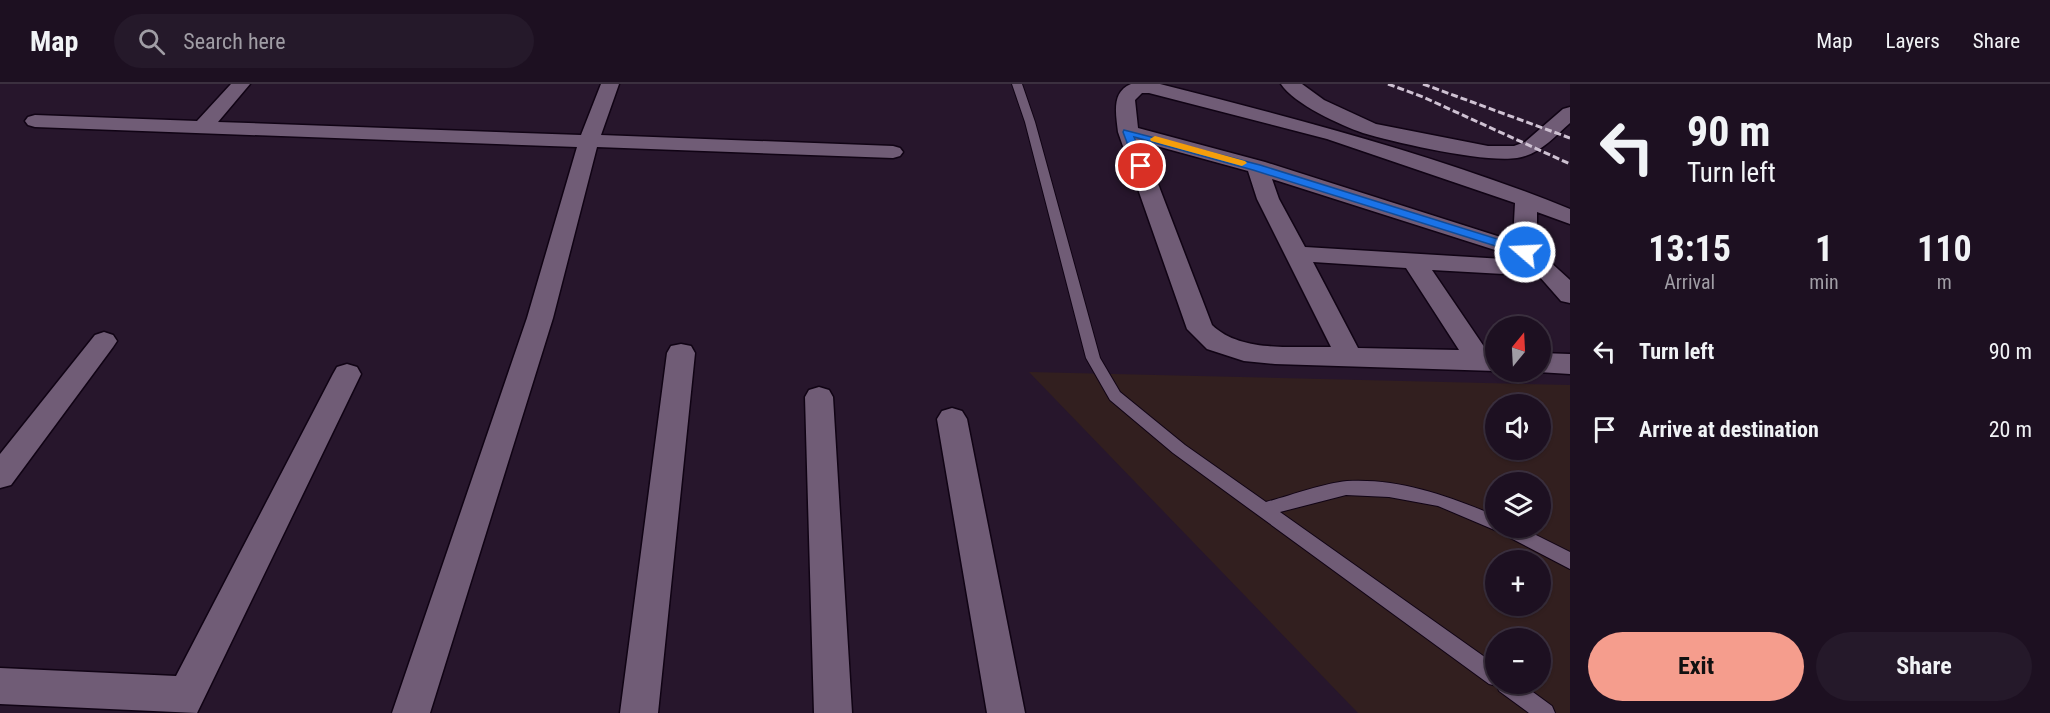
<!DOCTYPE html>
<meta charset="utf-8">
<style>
:root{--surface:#1d1021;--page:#25192a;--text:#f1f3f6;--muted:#a09da5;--line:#3b303f;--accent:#f59d8d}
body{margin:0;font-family:"Roboto Condensed",sans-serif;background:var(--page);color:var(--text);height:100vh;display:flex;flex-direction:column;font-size:22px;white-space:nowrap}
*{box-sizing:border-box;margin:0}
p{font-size:20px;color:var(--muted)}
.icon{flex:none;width:33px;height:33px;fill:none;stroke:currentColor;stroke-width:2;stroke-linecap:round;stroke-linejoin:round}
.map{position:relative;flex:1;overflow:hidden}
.panel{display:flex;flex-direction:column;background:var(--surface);width:480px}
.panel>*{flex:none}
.guide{background:#1d1021;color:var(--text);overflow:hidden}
.needle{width:39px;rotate:18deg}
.tools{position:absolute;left:1485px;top:232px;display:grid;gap:12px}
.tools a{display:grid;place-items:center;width:66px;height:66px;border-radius:50%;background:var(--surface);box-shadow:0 2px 4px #0004,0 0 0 2px var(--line);font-size:30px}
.pin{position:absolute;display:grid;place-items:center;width:51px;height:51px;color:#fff;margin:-26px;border:3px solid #fff;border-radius:50%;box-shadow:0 2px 6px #0007}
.me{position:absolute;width:66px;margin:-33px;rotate:289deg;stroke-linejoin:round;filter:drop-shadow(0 0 4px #0008)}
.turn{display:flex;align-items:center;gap:21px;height:126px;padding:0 18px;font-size:27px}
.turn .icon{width:78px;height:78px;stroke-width:2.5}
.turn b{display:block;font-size:42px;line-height:51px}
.eta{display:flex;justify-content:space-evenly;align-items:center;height:102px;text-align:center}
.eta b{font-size:36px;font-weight:700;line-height:42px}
.button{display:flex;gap:12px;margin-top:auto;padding:12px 18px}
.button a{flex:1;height:69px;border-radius:36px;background:var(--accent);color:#111;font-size:24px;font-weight:700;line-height:69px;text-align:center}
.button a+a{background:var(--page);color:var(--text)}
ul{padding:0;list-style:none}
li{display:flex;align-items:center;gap:18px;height:78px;padding:0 18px}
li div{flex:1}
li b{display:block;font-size:22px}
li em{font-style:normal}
header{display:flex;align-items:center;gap:36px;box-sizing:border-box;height:84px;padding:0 30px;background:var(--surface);border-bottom:2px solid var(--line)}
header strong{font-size:28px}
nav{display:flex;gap:33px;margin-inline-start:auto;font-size:21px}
.search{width:420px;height:54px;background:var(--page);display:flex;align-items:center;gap:15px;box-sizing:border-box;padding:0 21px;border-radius:33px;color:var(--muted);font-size:22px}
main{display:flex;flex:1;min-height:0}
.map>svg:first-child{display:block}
.industrial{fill:#321f1f;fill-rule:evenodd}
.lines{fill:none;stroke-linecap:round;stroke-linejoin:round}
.service-casing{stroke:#100314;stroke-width:2}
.minor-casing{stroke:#100314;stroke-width:3}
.service{fill:#705c76;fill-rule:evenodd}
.minor{fill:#705c76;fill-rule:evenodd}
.rail{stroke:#cec1d2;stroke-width:3;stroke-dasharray:7 3;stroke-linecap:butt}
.route{fill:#1a73e8;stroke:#114b97;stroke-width:1.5}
.slow{fill:#f59e0b}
</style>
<header>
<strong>Map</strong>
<div class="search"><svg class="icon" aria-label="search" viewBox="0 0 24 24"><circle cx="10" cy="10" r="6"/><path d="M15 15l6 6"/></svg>Search here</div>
<nav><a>Map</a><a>Layers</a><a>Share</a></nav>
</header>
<main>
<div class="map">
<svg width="1570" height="629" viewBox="0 0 1570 629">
<rect width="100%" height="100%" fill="#27162c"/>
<!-- industrial -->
<path class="industrial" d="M1029,288L1570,301V629H1358ZM1496,321H1540V366H1496ZM1496,399H1540V444H1496ZM1496,477H1540V522H1496ZM1496,555H1540V600H1496Z"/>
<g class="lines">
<!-- service casing -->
<g class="service-casing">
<path id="service" d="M1012,0H1022L1035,38L1100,274L1120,308L1185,361L1266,418C1289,412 1324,399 1347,397C1399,394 1449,412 1496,432V444H1522L1570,468V485L1497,447L1438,422L1389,413L1346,411L1280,428L1496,581V600H1522L1552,622L1555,629H1529L1499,607L1497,602L1489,600L1173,369L1110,316L1086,274L1025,38Z"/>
</g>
<!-- minor casing -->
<g class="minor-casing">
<path id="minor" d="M231,0H250L218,38L581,51L601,0H619L601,51L893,62L900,64L903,68L900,72L893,74L597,63L553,234L430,629H392L527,234L577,63L35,43L28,41L25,37L28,33L35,31L197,37Z
M1131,0H1160C1298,35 1437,71 1570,125V140L1537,128V166L1570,196V219L1561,217L1539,192L1432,186L1487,267H1496V287L1275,280L1244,277L1207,265L1187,245L1118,48C1116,30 1111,8 1131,0ZM1142,9H1149L1327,55L1515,119L1513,157L1265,78L1138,44L1135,16ZM1142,58L1248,87L1257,115L1331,263C1293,262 1241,269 1212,241ZM1272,95L1517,173L1520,176L1305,163L1279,115ZM1313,178L1406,184L1459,266L1358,264Z
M1281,0H1302L1324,16L1376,40L1488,62H1514L1525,58L1563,25L1570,23V39C1554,53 1539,71 1517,74C1484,79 1397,59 1363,49C1340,41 1294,20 1281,0Z
M104,248L113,251L117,257L113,263L11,401L0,404V370L95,251Z
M681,260L691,262L695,269L658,629H620L667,269L671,262Z
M1540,269L1570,270V290L1538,288H1540Z
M347,280L357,283L361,290L197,629L0,620V584L176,592L333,290L337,283Z
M819,303L829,306L833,313L852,629H814L805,313L809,306Z
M952,324L962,327L967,335L1025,629H987L937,335L942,327Z"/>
</g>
<!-- service -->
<use href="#service" class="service"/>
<!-- minor -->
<use href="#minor" class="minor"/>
<!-- rail -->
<path class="rail" d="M1388,0L1423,13L1570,80
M1423,0L1570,54"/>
</g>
<!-- route -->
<path class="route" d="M1124,46L1260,81L1529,165L1531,168L1529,170H1521L1253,86L1134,53L1146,82L1137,85L1123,48Z"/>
<!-- slow -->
<path class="slow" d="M1155,52L1245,77L1247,79L1242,82L1151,57L1150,55Z"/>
</svg>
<div class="tools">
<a><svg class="needle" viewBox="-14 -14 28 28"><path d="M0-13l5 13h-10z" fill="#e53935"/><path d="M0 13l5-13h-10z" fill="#a09da5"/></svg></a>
<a><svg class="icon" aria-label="sound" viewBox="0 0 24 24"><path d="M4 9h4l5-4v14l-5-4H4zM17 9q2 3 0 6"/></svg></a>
<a><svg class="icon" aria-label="layers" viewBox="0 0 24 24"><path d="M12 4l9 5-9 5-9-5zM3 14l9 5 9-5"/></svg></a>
<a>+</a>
<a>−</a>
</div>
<div class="pin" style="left:1141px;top:82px;background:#d93025"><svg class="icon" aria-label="arrive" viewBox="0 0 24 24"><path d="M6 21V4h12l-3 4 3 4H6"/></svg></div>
<svg class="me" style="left:1525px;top:168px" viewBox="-20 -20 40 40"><circle r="17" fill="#1a73e8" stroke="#fff" stroke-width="3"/><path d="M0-11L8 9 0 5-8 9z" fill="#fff"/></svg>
</div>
<section class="panel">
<div class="guide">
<div class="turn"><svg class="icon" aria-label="left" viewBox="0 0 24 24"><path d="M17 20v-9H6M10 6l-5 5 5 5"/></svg><div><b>90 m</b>Turn left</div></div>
</div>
<div class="eta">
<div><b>13:15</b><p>Arrival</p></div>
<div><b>1</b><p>min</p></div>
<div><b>110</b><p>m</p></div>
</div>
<ul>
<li><svg class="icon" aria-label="left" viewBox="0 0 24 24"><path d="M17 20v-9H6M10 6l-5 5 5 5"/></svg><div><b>Turn left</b></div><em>90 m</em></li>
<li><svg class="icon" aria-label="arrive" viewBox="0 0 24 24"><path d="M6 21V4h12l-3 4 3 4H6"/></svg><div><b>Arrive at destination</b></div><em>20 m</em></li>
</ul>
<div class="button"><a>Exit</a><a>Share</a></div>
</section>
</main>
